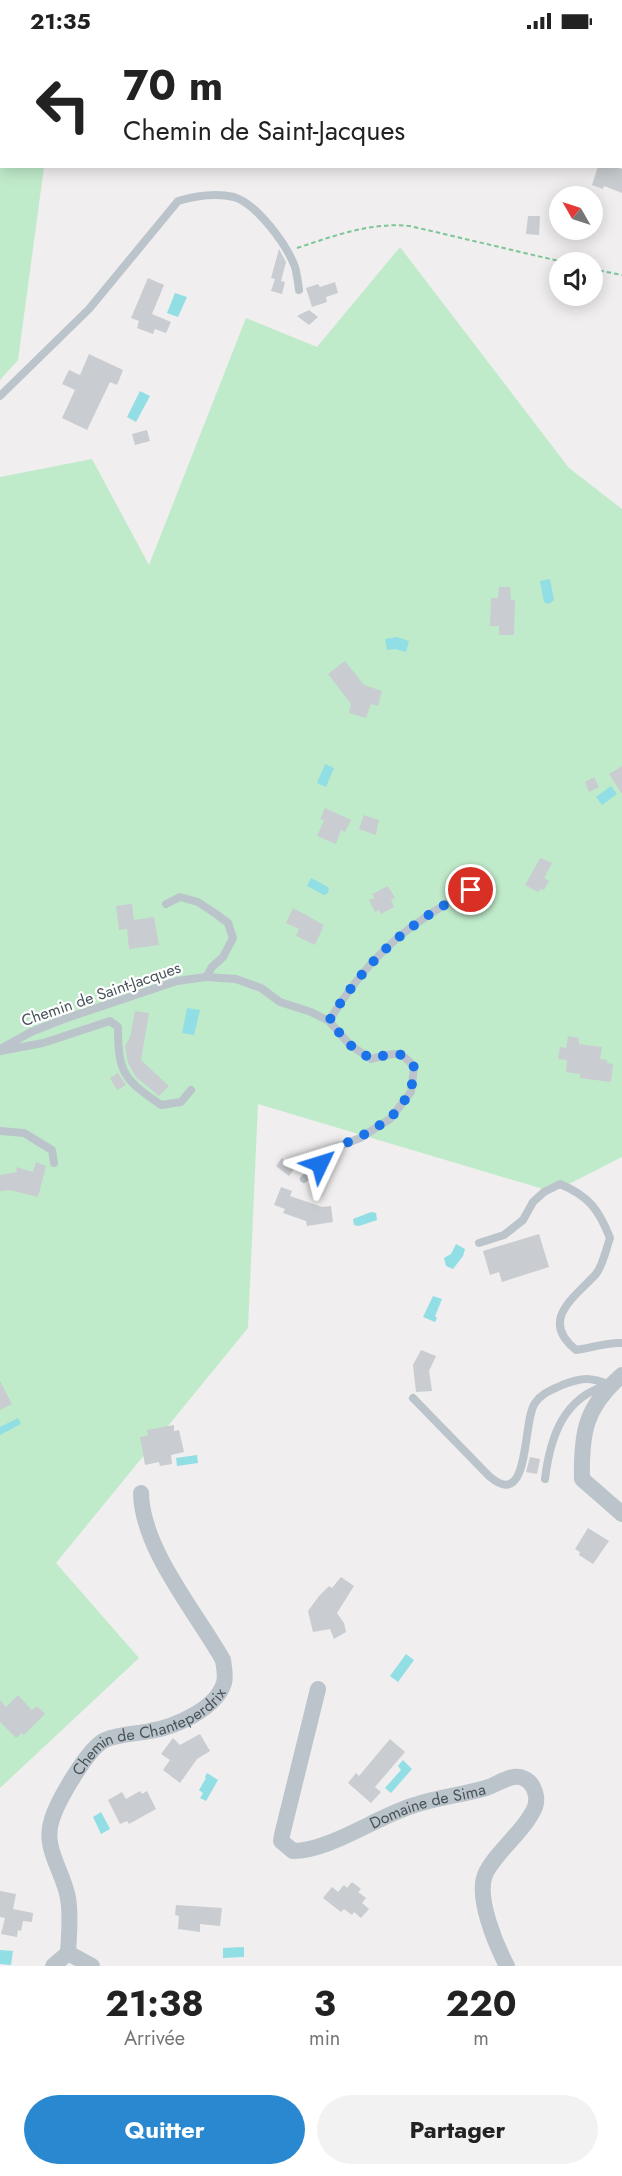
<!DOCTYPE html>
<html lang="fr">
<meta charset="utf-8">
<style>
:root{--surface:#fff;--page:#f2f2f2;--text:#222;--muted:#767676;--accent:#2988d0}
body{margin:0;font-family:Jost,sans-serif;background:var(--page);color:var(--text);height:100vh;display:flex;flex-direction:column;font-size:22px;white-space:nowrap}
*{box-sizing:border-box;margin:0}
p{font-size:20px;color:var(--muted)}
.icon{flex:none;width:33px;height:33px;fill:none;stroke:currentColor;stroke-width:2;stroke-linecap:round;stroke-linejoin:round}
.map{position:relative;height:1924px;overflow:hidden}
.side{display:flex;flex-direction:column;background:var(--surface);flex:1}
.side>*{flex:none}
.hud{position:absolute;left:0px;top:0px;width:622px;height:126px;box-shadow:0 3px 15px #0003;background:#fff;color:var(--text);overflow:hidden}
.needle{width:39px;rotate:309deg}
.fabs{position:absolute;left:549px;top:144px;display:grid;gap:12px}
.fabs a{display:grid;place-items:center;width:54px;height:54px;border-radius:50%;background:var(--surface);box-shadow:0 3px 15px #0003;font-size:30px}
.pin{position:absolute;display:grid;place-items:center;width:51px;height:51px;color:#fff;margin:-26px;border:3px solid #fff;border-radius:50%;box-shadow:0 2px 6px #0007}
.me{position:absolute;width:66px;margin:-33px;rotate:49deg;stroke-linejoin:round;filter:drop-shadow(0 0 4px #0008)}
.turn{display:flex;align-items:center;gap:21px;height:126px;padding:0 24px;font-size:27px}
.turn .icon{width:78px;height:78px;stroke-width:2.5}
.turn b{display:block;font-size:42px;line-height:51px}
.eta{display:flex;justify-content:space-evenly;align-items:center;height:102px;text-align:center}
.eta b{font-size:36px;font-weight:700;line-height:42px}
.button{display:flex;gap:12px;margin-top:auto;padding:12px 24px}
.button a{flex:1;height:69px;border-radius:36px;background:var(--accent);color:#fff;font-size:24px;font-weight:700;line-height:69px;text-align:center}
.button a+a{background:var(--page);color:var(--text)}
.status{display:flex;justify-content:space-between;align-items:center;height:42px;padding:0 30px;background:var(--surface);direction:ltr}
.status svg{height:16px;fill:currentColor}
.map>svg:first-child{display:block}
.green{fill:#c0ebcb}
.water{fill:#91dee4}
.building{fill:#c9ccd0}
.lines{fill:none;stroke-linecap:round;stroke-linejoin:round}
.path{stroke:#7bc597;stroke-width:2;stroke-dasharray:4.5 3;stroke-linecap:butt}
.lane{stroke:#bbc4ca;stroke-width:8}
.street{stroke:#bbc4ca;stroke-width:16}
.route{stroke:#1a73e8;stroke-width:10;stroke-dasharray:0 18}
.labels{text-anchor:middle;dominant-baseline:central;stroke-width:4.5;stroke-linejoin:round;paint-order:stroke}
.street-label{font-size:16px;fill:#48545a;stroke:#fff}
</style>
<div class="status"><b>21:35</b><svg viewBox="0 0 49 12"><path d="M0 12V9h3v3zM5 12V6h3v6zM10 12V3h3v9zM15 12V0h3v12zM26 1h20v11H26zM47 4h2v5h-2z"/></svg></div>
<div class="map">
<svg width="622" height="1924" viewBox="0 0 622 1924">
<rect width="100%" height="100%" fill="#f0eeee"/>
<!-- green -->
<path class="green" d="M0,60L2,124L44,125L18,318L0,338Z
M400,205L569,426L622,467V1115L553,1150L258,1062L248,1286L56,1521L139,1616L0,1746V435L92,417L149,523L246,276L317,305Z"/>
<!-- water -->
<path class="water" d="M175,251L187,255L178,275L167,271Z
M140,349L150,354L136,380L127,375Z
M550,537L554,558L549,562L544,560L540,539Z
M397,595L409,599L406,610L395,607L387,608L385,597Z
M325,722L334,726L326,745L317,741Z
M611,744L617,752L602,763L596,755Z
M311,836L328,845L329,848L327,852L324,853L307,844Z
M187,966L200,968L194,993L182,991Z
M371,1170L376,1171L377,1178L359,1184L354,1183L353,1177Z
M456,1202L465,1207L463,1214L453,1227L446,1224L444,1216L451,1212Z
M433,1254L442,1257L435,1274L437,1276L435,1280L423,1275Z
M18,1376L21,1382L0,1393V1385Z
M197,1413L198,1421L177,1424L176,1416Z
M406,1612L414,1618L398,1640L390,1634Z
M403,1718L412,1727L391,1751L385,1746L401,1728L398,1724Z
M207,1731L218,1738L206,1759L200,1756L203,1751L199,1748L206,1736L205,1735Z
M101,1770L110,1787L101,1792L93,1775Z
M244,1905V1915L223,1916V1906Z
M0,1908L13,1909L11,1923L0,1922Z"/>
<!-- building -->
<path class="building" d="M598,124H615L622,127V151L604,144L603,147L592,143Z
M528,174H540L539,193L526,192Z
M279,207L286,220L281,239L285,240L282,252L271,249L275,237L271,236Z
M148,236L164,243L152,272L171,280L166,291L155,287L153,292L137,286L139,279L131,276Z
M335,240L338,251L326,255L327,260L312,265L306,246L318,242L320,245Z
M309,268L318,275L309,283L297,274Z
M89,312L123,328L117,343L110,340L87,388L62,376L75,348L62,342L69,328L80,333Z
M147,388L150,399L135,403L132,392Z
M499,545H510L511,558H515L514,593H499V584H490L491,556H498Z
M345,619L364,643L382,649L378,664L371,662L366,676L349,671L351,662L328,632Z
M622,724V752L609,732Z
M594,735L599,745L589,750L585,740Z
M325,766L351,778L345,790L341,788L336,802L317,794L324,778L320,777Z
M364,773L379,778L376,793L359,787Z
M540,816L552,821L544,836L549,839L544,848L541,847L538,850L525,843Z
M388,844L395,856L391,858L394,865L381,872L379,868L375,870L369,858L374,856L372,852Z
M132,862L134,878L154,875L159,903L129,907L127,887L119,888L116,864Z
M293,866L324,883L315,903L296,894L299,887L286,881Z
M135,969L149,971L141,1018L169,1044L159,1054L136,1035L128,1021L125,1004L130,995Z
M568,994L579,996V1002L602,1005L600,1017L607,1018V1021L613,1022L611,1040L580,1036V1032L566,1030L567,1018L558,1017L560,1005L566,1006Z
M118,1031L126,1043L117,1048L110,1036Z
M282,1116L295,1126L289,1134L276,1124Z
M36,1120L46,1124L38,1155L10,1148L0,1149V1133L17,1130L16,1125L33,1130Z
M281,1145L292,1149L290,1154L322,1165L331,1164L333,1180L307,1184L306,1179L283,1171L285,1167L274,1163Z
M539,1192L549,1225L502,1240L499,1230L490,1233L483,1209Z
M421,1308L436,1314L429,1329L432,1349L416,1350L413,1323Z
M0,1339L12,1362L0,1368Z
M174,1383V1389L179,1388L184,1410L171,1413L172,1422L160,1424L159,1420L145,1423L140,1395L148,1394L147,1388Z
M530,1415L540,1417L537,1432L526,1430Z
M588,1486L609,1499L593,1522L579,1513L580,1510L575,1507Z
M341,1535L354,1544L337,1571L344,1581L346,1590L334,1597L330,1587L313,1590L308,1569L319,1554L329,1544L332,1546Z
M18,1653L32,1668L37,1664L45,1672L24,1693L22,1691L16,1696L0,1680V1658L6,1665Z
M200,1692L210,1709L197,1717L180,1741L163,1728L170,1718L161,1712L173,1696L180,1703Z
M390,1697L405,1710L375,1745L381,1750L371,1761L348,1741L356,1731L359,1734Z
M140,1749L142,1752L147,1749L156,1767L129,1782L127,1779L120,1782L108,1758L122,1750L126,1757Z
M352,1840L361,1847L358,1850L366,1856L362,1861L369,1867L361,1876L354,1870L352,1873L344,1867L341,1870L323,1856L332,1845L338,1850L344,1843L347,1846Z
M0,1849L16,1852L13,1867L33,1871L32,1880L23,1879L21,1889L18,1888L17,1895L1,1892L5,1876L0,1875Z
M176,1863L222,1866L220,1884L200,1882V1890L178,1887L179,1874L175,1873Z"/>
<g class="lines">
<!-- path -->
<path class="path" d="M297,206C334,194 370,180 410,184L563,220
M592,227L622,233"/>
<!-- lane -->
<path class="lane" d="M0,354L89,267L178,159C195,154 216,151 234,155C257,162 287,203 295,225C297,232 298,240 299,248
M166,862L180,855L198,860L216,872L228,881L233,896L223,915L212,925L206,935
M329,979C353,939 383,903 423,877C438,866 455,857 471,848
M0,1007L31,990L64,977L177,939L206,935L236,937L261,946L280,960L311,970L329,979L350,1003L371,1017C392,1012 400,1006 414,1025L411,1050L390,1077L360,1096L337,1105L304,1137
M0,1009L43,1001L110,979L118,985C118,1032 124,1037 161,1063L181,1060L191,1048
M0,1089L24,1091L52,1108L54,1121
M479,1201L504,1193L523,1178L533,1160L544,1150L560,1142C589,1154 599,1168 610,1196C606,1207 603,1223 596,1232C574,1256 539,1278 576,1308C592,1306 606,1300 622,1301
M413,1356L489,1434C531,1471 522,1379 535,1361C542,1351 552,1348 562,1343C583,1335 590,1335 611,1343
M545,1437C550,1396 563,1355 608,1343"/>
<!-- street -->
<g class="street">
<path d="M622,1333C585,1365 581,1391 582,1437L622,1472"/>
<path id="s1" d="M318,1647L282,1793L281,1799L293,1809C330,1809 377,1774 415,1763C438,1755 462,1753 486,1746C496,1743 509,1733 520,1735C528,1737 533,1743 535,1750C539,1762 533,1770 527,1779C516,1795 491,1817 485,1833C476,1856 496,1903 507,1924"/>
<path d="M53,1924L68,1911"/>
<path id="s2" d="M92,1924L68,1911C69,1893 71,1873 68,1856C63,1828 42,1806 52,1777C58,1758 88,1706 105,1698C119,1692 136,1692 150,1689C175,1685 216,1667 224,1641C226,1634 224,1625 223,1618C196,1570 142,1507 141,1451"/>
</g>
</g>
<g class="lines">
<!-- route -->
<path class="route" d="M320,1122L337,1105L360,1095L390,1077L411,1050L414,1025C399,1005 393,1012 371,1017L350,1003L329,979C353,939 384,903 423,877C438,866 455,857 471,848"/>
</g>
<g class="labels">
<!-- street labels -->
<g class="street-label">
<text transform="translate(101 952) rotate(-19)">Chemin de Saint-Jacques</text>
<text stroke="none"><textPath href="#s2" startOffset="304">Chemin de Chanteperdrix</textPath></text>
<text stroke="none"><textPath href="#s1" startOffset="315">Domaine de Sima</textPath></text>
</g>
</g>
</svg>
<div class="fabs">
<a><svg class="needle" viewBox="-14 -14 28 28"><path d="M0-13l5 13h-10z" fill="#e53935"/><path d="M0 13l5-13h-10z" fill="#767676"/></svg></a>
<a><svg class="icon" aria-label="sound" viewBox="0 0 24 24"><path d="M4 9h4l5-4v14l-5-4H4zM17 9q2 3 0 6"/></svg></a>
</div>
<div class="pin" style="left:471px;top:848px;background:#d93025"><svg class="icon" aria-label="arrive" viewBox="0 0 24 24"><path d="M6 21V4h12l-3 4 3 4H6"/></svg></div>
<svg class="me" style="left:320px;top:1122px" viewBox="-20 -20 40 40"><path d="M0-17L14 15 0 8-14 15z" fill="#1a73e8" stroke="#fff" stroke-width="4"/></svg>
<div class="hud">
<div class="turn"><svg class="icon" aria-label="left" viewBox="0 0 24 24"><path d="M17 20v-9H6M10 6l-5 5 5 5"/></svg><div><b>70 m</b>Chemin de Saint-Jacques</div></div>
</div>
</div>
<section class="side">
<div class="eta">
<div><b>21:38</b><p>Arrivée</p></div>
<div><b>3</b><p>min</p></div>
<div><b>220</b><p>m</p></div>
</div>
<div class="button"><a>Quitter</a><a>Partager</a></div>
</section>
